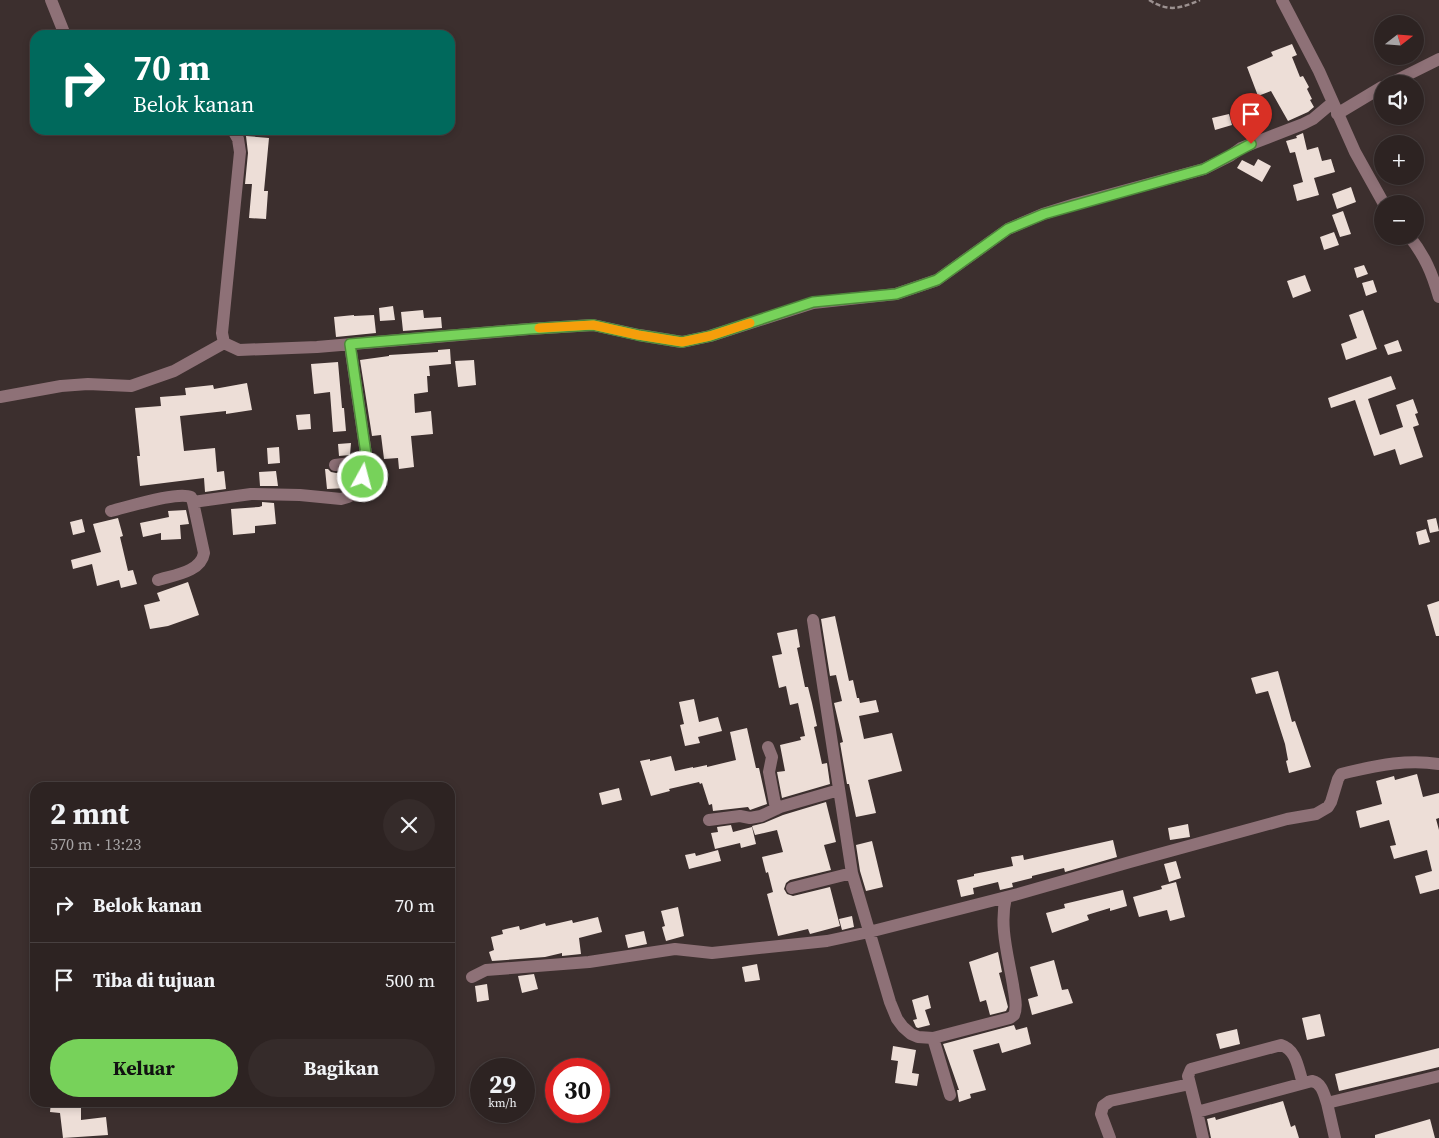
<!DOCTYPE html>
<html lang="id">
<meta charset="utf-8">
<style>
:root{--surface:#2d2322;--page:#352b2a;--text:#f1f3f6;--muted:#a7a4a5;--line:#484040;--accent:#77d25a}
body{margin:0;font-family:"Source Serif 4",serif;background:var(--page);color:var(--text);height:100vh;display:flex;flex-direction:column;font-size:19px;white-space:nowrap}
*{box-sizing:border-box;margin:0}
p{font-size:16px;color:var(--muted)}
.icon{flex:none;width:28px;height:28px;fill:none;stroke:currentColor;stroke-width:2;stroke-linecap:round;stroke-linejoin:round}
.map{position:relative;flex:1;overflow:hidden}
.sheet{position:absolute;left:30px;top:782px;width:425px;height:325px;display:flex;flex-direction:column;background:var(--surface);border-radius:15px;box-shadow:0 2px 8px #0003,0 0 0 1px var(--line)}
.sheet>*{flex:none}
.hud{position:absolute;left:30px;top:30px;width:425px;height:105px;border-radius:15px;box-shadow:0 2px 8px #0003,0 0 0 1px var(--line);background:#00695c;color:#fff;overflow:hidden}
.needle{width:32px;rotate:73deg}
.buttons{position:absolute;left:1374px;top:15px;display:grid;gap:10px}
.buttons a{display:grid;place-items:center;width:50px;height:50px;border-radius:50%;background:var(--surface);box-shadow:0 2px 8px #0003,0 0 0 1px var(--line);font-size:25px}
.speed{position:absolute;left:470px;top:1058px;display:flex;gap:10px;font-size:25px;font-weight:700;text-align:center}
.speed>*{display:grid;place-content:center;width:65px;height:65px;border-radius:50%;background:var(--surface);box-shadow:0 2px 8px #0003,0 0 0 1px var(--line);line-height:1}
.speed small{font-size:12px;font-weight:400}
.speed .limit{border:8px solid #d22;background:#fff;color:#111}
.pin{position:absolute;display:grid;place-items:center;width:42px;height:42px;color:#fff;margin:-51px -21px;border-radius:50% 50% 50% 0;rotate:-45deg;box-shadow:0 0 5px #0007}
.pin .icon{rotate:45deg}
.me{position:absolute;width:55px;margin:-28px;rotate:7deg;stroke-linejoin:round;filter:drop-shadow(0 0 4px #0008)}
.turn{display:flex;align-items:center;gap:18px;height:105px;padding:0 20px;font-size:22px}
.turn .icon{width:65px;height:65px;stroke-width:2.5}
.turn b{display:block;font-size:35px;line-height:42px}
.round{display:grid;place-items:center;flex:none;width:52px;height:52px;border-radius:26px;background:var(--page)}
.summary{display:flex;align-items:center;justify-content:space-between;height:85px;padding:0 20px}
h1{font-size:30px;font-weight:700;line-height:38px}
.cta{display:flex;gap:10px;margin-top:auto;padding:10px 20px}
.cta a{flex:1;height:58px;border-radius:30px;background:var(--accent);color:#111;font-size:20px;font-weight:700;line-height:58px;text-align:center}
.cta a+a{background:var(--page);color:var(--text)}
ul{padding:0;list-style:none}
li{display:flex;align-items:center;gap:15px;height:75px;padding:0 20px;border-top:1px solid var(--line)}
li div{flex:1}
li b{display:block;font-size:19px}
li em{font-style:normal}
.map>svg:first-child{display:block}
.building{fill:#edded7}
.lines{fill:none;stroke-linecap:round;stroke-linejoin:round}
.path{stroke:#9c9190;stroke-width:2.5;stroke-dasharray:5 2.5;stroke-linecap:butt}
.minor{stroke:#8e7177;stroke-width:12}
.route-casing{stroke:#4d883a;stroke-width:12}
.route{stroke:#77d25a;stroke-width:9}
.slow{stroke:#f59e0b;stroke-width:9}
</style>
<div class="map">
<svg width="1439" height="1138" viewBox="0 0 1439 1138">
<rect width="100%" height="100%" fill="#3c2f2e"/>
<!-- building -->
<path class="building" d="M1292,44L1297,55L1292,57L1300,77L1303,76L1309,87L1307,89L1312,99L1310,100L1314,107L1308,112L1288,121L1271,91L1258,96L1247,67L1273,56L1271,52Z
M1229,114L1232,125L1215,130L1212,118Z
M1303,133L1307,150L1318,147L1322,161L1331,159L1335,172L1314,178L1319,195L1297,201L1293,185L1303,182L1295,152L1290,153L1286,141L1297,138L1296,136Z
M246,136L269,138L264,191H268L266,219L249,218L252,184H245L248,153Z
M1258,159L1271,166L1262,182L1237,168L1242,160L1254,166Z
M1351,187L1356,202L1337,209L1332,194Z
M1343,211L1351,234L1340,237L1332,215Z
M1334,232L1339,245L1324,250L1320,237Z
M1364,265L1368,274L1357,278L1354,268Z
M1305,275L1311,291L1293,298L1287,281Z
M1373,280L1377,292L1366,296L1362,283Z
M393,306L395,320L380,321L379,308Z
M423,310L424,318L441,317L442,328L403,331L401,312Z
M1363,310L1377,349L1346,360L1341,344L1357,338L1349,315Z
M354,315V316L374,315L376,333L336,337L334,317Z
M1398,340L1402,351L1388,355L1384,345Z
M450,349L451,364L429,366L430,376H427L428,392L414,394L415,413L431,411L433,434L411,436L414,467L399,469L398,458L384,459L381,435L372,436L360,360L389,356V355L438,352V350Z
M474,360L476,385L458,387L455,361Z
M338,362L342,408H344L346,431L333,432L330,392L314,394L311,364Z
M1391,376L1396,389L1368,399L1380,435L1403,427L1396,405L1413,399L1418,413L1415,414L1419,425L1413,427L1423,457L1400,465L1395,449L1374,456L1355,400L1331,408L1328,398Z
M247,383L252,410L226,414V411L180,416L184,451L215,448L217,472L224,471L226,489L205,492L204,478L140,486L137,456H140L135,408L161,406L160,397L186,395L185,388L213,385L214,389Z
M310,414L311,429L298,430L296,415Z
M351,443L350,455L339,456L338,444Z
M279,447L280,463L268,464L267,448Z
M325,469H328L331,472L336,473L352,471L353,479L347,488L327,489Z
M276,471L278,486H260L259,472Z
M262,502L274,503L276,524L255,526V533L233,535L231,509L259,507L262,506Z
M186,510L189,524L180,525L181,539L161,540V533L143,537L140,523L169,517L168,511Z
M118,518L123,536L120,537L128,571L133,570L137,584L121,588L119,580L97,586L92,564L73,569L71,560L101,552L93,524Z
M1436,518L1439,531L1430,533L1427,520Z
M82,519L85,532L73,535L70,522Z
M1426,529L1430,542L1419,545L1416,532Z
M188,582L199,615L168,626L150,629L144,605L160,601L157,593Z
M1439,601V636H1436L1427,605Z
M835,616L849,681L853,680L857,698H859L860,703L876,700L879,712L859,716L864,739L892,733L902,771L868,780L876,813L856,817L849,784H847L840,743L843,742L834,703L842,701L836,675L830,676L821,619Z
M797,629L800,647L797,648L805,687H808L812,703L817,726L814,727L822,764L827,763L830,784L782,798L777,772L785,771L780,745L801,740L800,737L805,736L798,703L790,705L786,686L779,688L772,656L782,654L777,633Z
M1278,671L1292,722L1295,721L1311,767L1289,773L1286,761L1288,760L1285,744L1268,691L1256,694L1251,678Z
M694,699L699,722L718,717L722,731L698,737L700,743L685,746L680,725L684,724L679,702Z
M747,728L756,768H759L767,804L750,810L748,807L713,811L712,804L709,805L702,783L700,784L699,782L669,789L670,791L651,796L640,761L650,759V761L671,756L675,771L693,767V768L707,765V767L736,760L730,732Z
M1417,774L1423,797L1439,793V818L1436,819L1439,830V889L1420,894L1415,876L1432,871L1427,850L1394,859L1390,846L1396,845L1389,820L1360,828L1356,811L1382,804L1376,781L1394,776L1395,780Z
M619,788L622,800L602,805L599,793Z
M826,802L836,842L824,845L831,870L790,880L786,883L784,889L787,894L793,896L830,887L840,926L810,934L808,929L778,936L767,894L773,892L768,872L766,873L762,857L783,852L777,830L755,835L752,826L764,823L783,815Z
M1188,824L1190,837L1170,840L1168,828Z
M731,825L733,832L752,827L756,844L741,848L740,843L715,849L711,833L718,832L717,827Z
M1113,840L1117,857L1065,872L1064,868L1032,876V878L1012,883L1013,887L1000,890L998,882L973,888L974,894L961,897L957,880L974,876V874L1013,866L1011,857L1023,855L1024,860Z
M872,841L883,887L866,891L860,871L856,845Z
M718,850L721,861L689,869L685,855L695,853L696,856Z
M1176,861L1181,878L1169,882L1164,864Z
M1176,882L1185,917L1170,921L1167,910L1139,917L1133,897L1162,889L1161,886Z
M1123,890L1127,906L1110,911V908L1087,915L1089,920L1052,933L1046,913L1065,908L1064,904Z
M678,907L684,936L666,941L662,927L665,926L661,911Z
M852,916L854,927L842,930L839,919Z
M598,917L602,932L579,938L581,954L562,956V953L545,957L492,961L489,952L494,950L491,937L503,934L502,930L519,926L520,930L545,923L546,926L572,920L573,923Z
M644,931L647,944L628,948L625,935Z
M998,952L1002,972L999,973L1008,1007L1006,1011L990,1015L986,1000L980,1002L969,962Z
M1054,960L1062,990L1068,989L1073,1003L1032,1015L1028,999L1038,996L1030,967Z
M757,964L760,980L745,982L742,967Z
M534,974L538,989L522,993L518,976Z
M487,984L489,1000L477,1002L475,986Z
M928,995L931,1008L925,1010L930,1025L918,1028L916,1027L913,1020L917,1019L912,1000Z
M1320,1014L1325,1036L1307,1040L1302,1018Z
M1014,1025L1016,1030L1027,1027L1031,1044L1002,1053L999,1043L973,1050L986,1090L970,1094L971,1098L959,1102L957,1090H959L943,1044Z
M1237,1029L1240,1044L1220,1049L1216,1034Z
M893,1046L916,1050L912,1073L919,1074L917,1086L895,1083L898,1061L891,1060Z
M1439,1048V1067L1339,1091L1335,1074Z
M1283,1101L1291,1127L1295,1125L1299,1138H1211L1207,1119L1215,1117L1216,1120Z
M51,1102H81V1120L106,1117L108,1135L63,1138L60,1113L50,1112Z
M1430,1119L1435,1138H1375V1135Z"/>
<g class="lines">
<!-- path -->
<path class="path" d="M1149,0C1169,12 1179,9 1200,0"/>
<!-- minor -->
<path class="minor" d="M51,0L65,35
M1282,0L1319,71L1355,152L1384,204
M1389,84L1439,59
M1337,114L1382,87
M233,130L238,139L240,152L222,333L224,343L239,350L317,347L529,329L593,325L639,335L682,342L710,336L813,303L896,294L937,280L1008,229L1043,214L1075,204L1204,169L1230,156L1241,148L1303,124L1313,119L1332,103
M1409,236C1425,256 1432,273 1439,297
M0,397L61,386L88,384L131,386L174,371L224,343
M335,465L367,461L350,345
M111,511C128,507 177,491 191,497L193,502
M158,580C174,575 201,572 204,553L193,502L251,494L300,495L341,499L348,497L352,495L363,477L367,461
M813,620L852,873L890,1002L897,1019L903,1027L911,1034L918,1037L933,1038L1010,1018L1014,1015C1018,1006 1014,994 1013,985C1008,955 999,926 1006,897
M768,747L772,757L769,772L776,809
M709,820L740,816L750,818L761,816L780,807L839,790
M792,888L852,873
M472,977L486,970L589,962L675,949L712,953L827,941L869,932L1018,894L1130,862L1287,819L1316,814L1328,807L1331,802L1338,779L1341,774L1349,772C1379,765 1408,759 1439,764
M933,1038L950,1095
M1303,1083C1298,1069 1297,1050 1281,1045L1191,1069L1188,1076L1197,1112L1312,1081C1322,1083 1324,1094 1327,1103
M1197,1112L1203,1138
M1110,1138L1101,1114L1103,1106L1110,1101L1190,1084
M1335,1138L1327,1103L1439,1076"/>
</g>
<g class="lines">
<!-- route casing -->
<g class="route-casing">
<path id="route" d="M363,477L367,461L350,344L529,329L593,325L638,335L682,342L710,336L813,302L896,294L937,280L1008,229L1044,214L1204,169L1251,144"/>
</g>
<!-- route -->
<use href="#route" class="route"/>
<!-- slow -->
<path class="slow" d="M539,328L593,325L638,335L682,342L710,336L750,323"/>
</g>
</svg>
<div class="buttons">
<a><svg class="needle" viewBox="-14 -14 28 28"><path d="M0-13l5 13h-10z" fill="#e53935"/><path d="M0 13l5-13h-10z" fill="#a7a4a5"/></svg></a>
<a><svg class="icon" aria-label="sound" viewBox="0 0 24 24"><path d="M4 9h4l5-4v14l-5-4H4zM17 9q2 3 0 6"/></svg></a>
<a>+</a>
<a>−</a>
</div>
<div class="speed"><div>29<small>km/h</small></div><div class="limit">30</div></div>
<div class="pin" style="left:1251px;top:144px;background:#d93025"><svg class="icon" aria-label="arrive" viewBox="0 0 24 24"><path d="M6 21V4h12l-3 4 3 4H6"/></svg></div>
<svg class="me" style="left:363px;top:477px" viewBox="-20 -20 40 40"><circle r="17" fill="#77d25a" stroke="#fff" stroke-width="3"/><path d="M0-11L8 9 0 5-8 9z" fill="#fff"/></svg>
<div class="hud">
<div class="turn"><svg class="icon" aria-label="right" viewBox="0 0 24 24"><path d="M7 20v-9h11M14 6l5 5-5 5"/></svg><div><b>70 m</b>Belok kanan</div></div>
</div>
<section class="sheet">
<div class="summary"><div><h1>2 mnt</h1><p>570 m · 13:23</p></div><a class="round"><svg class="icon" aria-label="close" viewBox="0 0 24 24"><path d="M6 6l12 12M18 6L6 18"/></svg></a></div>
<ul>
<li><svg class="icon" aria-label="right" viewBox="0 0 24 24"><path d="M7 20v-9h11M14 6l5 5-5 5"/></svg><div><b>Belok kanan</b></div><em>70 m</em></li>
<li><svg class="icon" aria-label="arrive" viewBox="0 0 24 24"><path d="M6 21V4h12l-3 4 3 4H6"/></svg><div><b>Tiba di tujuan</b></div><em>500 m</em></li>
</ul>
<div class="cta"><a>Keluar</a><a>Bagikan</a></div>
</section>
</div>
